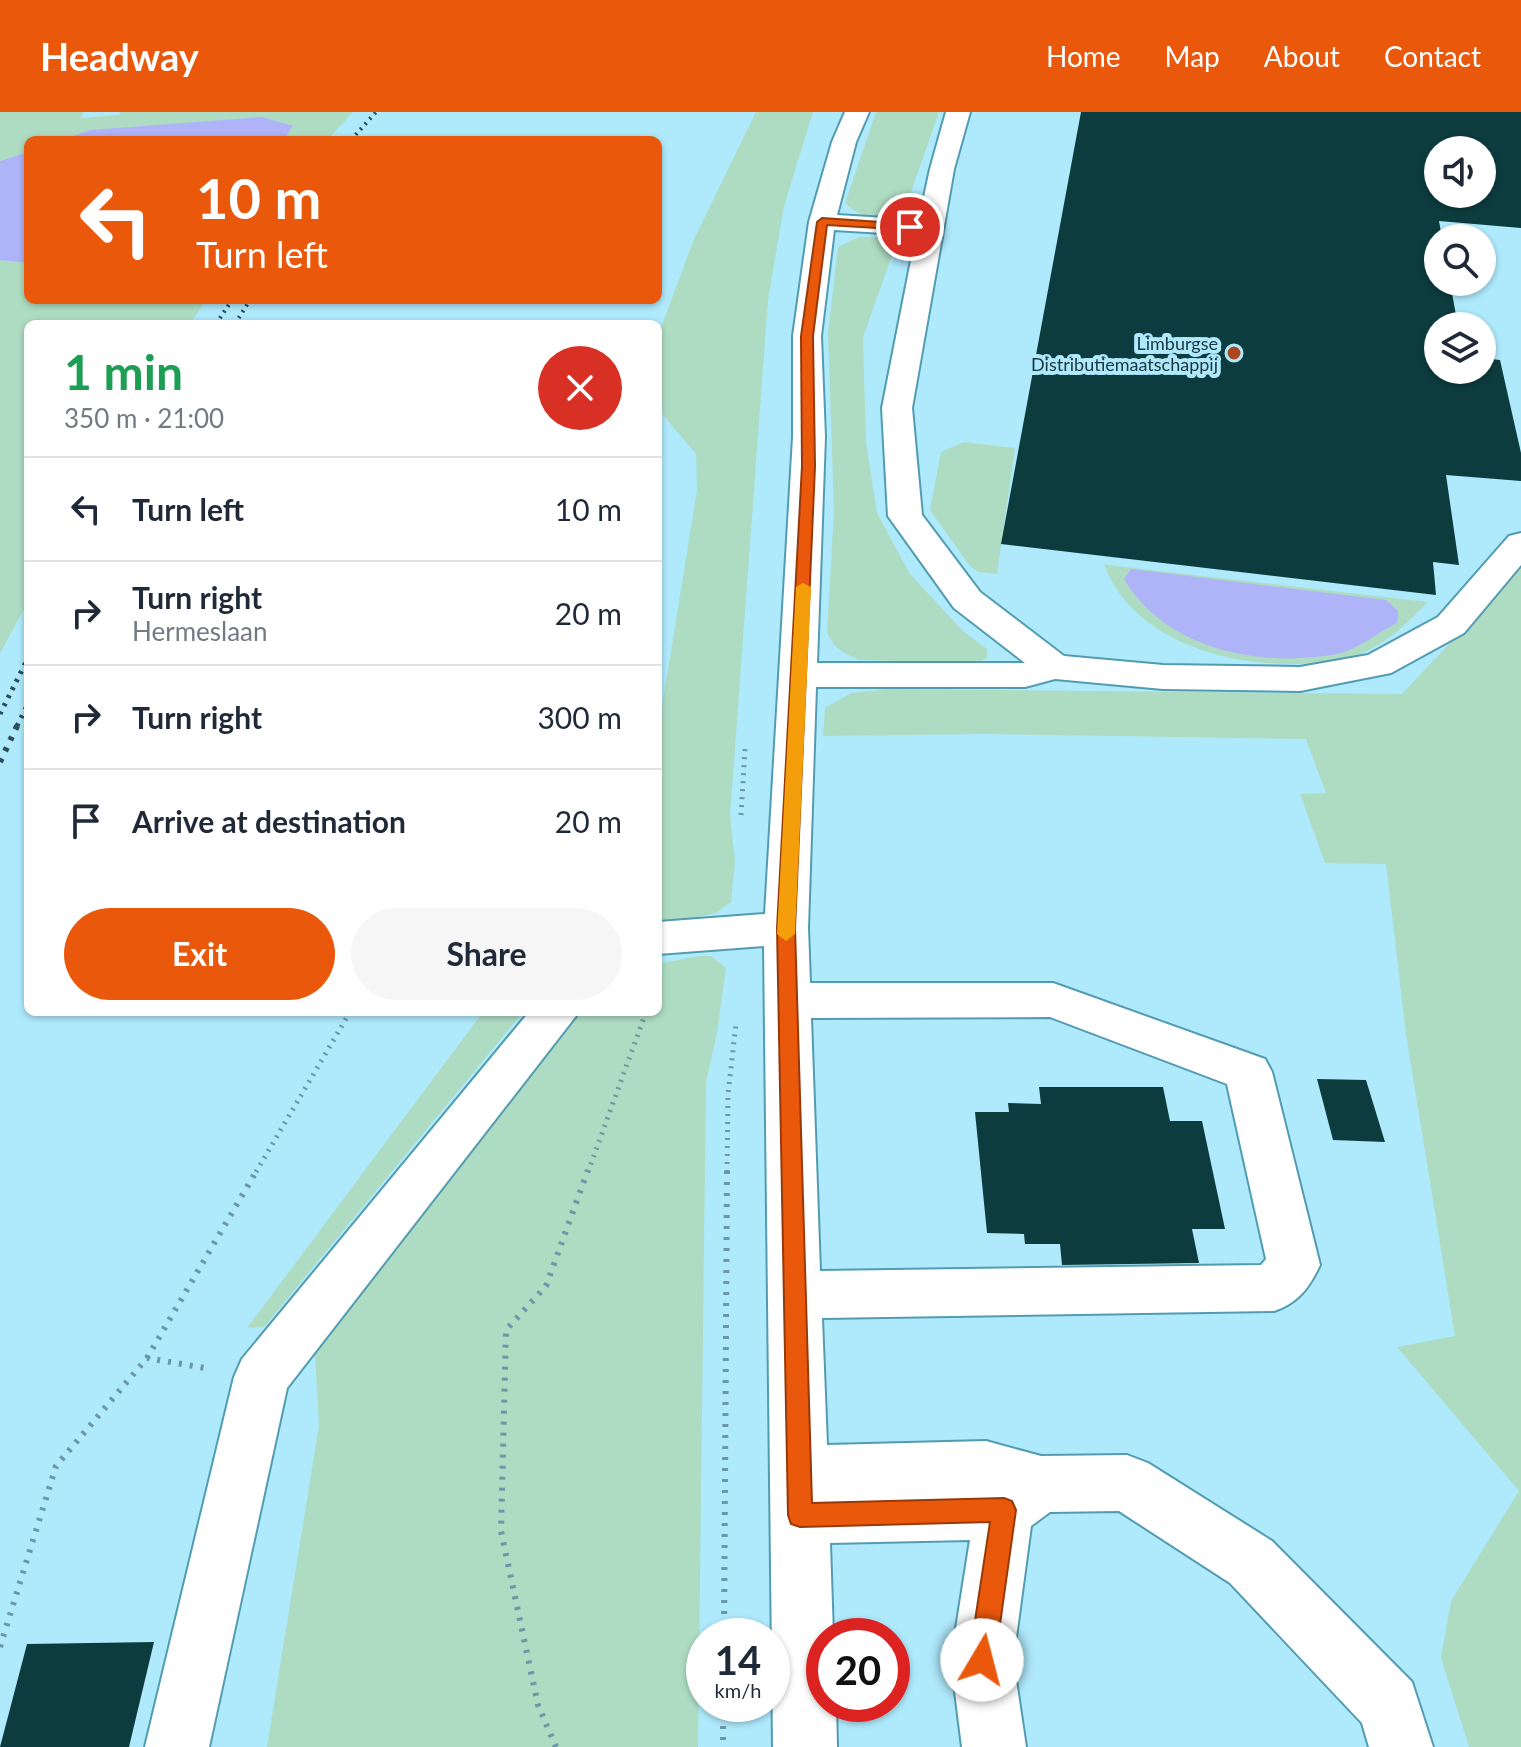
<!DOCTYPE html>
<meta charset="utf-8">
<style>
:root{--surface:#fff;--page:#f6f6f7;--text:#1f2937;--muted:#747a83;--line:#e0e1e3;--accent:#ea580c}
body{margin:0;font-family:Lato,sans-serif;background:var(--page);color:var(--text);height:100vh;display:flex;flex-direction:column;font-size:30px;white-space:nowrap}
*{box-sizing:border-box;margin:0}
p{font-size:26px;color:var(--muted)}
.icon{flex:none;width:44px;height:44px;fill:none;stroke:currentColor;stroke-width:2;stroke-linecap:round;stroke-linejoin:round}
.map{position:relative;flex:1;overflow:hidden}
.side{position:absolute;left:24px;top:208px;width:638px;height:696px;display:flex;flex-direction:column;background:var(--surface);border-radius:12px;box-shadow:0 2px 6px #0004}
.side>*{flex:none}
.top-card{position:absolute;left:24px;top:24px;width:638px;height:168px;border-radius:12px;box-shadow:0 2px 6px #0004;background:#ea580c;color:#fff;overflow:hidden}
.controls{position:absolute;left:1424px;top:24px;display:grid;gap:16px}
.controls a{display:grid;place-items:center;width:72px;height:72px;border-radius:50%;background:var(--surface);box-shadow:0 2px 6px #0004;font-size:40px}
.speed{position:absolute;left:686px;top:1506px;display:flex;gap:16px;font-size:40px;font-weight:700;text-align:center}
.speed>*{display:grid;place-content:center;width:104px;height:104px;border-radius:50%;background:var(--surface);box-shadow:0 2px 6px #0004;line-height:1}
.speed small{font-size:20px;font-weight:400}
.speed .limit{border:12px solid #d22;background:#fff;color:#111}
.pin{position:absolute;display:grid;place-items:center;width:68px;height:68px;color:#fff;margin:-34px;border:4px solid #fff;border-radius:50%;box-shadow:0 2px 8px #0007}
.me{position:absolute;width:88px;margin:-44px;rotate:8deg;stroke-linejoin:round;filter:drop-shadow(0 0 6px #0008)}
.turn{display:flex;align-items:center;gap:28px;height:168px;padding:0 40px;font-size:36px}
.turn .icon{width:104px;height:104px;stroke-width:2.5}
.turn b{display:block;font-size:56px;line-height:68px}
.round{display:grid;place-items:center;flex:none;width:84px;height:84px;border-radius:42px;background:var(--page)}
.head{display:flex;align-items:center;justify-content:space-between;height:136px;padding:0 40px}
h1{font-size:48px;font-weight:700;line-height:60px;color:#1e9e55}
.button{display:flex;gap:16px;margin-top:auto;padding:16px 40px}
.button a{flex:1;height:92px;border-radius:48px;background:var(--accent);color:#fff;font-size:32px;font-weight:700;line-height:92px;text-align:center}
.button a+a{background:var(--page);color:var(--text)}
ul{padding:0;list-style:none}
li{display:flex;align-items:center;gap:24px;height:104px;padding:0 40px;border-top:2px solid var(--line)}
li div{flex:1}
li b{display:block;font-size:30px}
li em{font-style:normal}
header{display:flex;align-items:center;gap:48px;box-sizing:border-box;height:112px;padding:0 40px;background:var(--accent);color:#fff}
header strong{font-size:38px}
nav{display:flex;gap:44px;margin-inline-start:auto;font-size:28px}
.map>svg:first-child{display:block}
.green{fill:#aedcc2}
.water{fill:#aeb4f7}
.building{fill:#0d3c3e;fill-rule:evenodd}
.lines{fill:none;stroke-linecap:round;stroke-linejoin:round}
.minor-casing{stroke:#529cb2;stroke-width:4}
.path-far1{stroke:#6b98a7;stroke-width:5;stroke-dasharray:2 6;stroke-linecap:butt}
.path{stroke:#6b98a7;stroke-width:6;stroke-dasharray:3 8;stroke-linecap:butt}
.minor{fill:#fff;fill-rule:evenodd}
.rail-far2{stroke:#2b4d57;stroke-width:4;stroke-dasharray:2 5;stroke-linecap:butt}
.rail-far1{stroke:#2b4d57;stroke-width:5;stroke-dasharray:3 6;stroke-linecap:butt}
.rail{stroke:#2b4d57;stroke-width:6;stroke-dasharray:4 8;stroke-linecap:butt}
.route{fill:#ea580c;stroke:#983908;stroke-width:2}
.slow{fill:#f59e0b}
.poi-dot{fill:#ac461f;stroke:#afe9fc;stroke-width:3}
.labels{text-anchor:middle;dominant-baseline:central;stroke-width:8;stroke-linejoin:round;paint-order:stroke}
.far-poi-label{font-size:18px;fill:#183740;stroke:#afe9fc;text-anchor:end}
</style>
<header>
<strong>Headway</strong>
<nav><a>Home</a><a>Map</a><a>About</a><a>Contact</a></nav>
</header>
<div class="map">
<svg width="1521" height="1635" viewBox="0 0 1521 1635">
<rect width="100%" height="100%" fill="#afe9fc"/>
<!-- green -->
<path class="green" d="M0,0H83L82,6L118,3L121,0H353L327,28H284L292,14L90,18L61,28H28V40L0,49Z
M756,0H813L784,94L768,188L730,703L735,749L731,790L716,801L658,814V620L697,378L696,342L658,297V224L694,127Z
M876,0H939L903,103C885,113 859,105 845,91Z
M859,125H889L897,130L863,225L866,330L877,401L910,462L963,519L987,537V546L976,551L860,548C844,542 833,536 827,520L834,399L828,221L838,135Z
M0,148L28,151V188H206L190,212H28V490L0,541Z
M964,330L1015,336L997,462L978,460L969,453L930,398L941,340Z
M1104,452L1116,454L1428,490C1406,513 1380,538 1348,546C1264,565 1136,541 1104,452Z
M1521,455V1635H1469L1441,1546L1451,1489L1519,1379L1397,1235L1455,1224L1406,922L1386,752L1325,751L1300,682L1326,681L1306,627L984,622L823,624L825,596L851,581L886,577L1402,582Z
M699,844H711L726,856L717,921L706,970L698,1635H267L319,1313L315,1242L566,913L582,900H658V852Z
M483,900H523L264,1215L247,1216Z"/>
<!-- water -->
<path class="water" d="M262,5L293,14L284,28H61L90,18Z
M28,40V151L0,148V49Z
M1131,457L1386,488L1398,499L1397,511C1379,520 1357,538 1337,542C1260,556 1166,538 1124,467Z"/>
<!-- building -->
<path class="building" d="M1081,0H1521V116L1439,109L1442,126H1438V170H1450L1458,214H1438V258H1482V246L1500,248L1521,341V369L1446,363L1459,453L1433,450L1436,483L1001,432ZM1438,38H1482V82H1438Z
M1317,967L1366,968L1385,1030L1333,1028Z
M1039,975H1163L1170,1009H1202L1225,1117H1192L1199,1151L1062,1153L1060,1132H1025L1024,1122L987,1121L975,1000H1009L1008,991L1041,992Z
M154,1530L129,1635H0L27,1532Z"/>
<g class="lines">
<!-- minor casing -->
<g class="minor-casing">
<path id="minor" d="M845,0H869L856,30L837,103L919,108L930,57L946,0H970L954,57L912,296L922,403L980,480L1064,544L1163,553L1300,555L1368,543L1438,505L1509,424L1521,421V453L1464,521L1391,561L1300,579L1163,577L1055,567L1025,575H816L808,816L810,871H1053L1265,947L1272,960L1320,1153C1309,1176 1298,1191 1274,1199L822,1206L827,1333L986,1329L1041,1344L1127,1343L1148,1351L1272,1429L1412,1570L1433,1635H1369L1362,1611L1230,1471L1119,1399L1050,1400L1031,1414L1013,1548L1026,1635H962L951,1548L970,1428L830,1431L833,1524H824V1592H836L837,1635H773L764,834L658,842V810L765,802L793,325V224L809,110L832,30ZM834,118L916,123L882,296L888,404L954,496L1025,551H817L825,325L821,224ZM1050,905L1227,972L1266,1147L1261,1153L820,1159L811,906Z
M529,900H579L287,1276L209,1635H145L234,1265L242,1247Z"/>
</g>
<!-- path-far1 -->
<path class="path-far1" d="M741,703L745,637
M256,1060L350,900
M588,1060L646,900
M727,1060L728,982L736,912"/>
<!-- path -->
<path class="path" d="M147,1246L257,1058
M724,1524L727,1058
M0,1535L56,1354L147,1246L211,1257
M723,1592V1635
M556,1635L538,1593L501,1419L506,1218L546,1174L588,1058"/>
<!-- minor -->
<use href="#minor" class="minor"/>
<!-- rail-far2 -->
<path class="rail-far2" d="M351,28L376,0
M216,212L232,188
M235,212L250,188"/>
<!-- rail-far1 -->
<path class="rail-far1" d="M0,602L28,546
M17,614L28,592"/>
<!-- rail -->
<path class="rail" d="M0,650L18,612"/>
</g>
<!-- route -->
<path class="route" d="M822,106L910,112L915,115L910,118L827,113L813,224L815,354L795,816L812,1391L1004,1386L1012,1389L1016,1398L995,1548L991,1557L982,1561L973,1557L969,1548L990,1410L800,1415L791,1412L788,1403L777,816L802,354L801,224L817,110Z"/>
<!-- slow -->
<path class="slow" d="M803,471L811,475L795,822L786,829L777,822L796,475Z"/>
<!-- markers -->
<circle class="poi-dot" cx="1234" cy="241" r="8"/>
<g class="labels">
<!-- far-poi labels -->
<g class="far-poi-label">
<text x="1218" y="231">Limburgse<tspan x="1218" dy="21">Distributiemaatschappij</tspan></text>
</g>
</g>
</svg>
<div class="controls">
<a><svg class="icon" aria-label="sound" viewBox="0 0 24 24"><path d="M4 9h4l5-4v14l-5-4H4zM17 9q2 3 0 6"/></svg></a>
<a><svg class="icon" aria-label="search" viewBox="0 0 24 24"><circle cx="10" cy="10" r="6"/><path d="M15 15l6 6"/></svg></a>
<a><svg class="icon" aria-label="layers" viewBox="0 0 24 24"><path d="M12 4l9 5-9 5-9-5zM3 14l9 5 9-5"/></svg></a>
</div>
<div class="speed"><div>14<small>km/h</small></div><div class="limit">20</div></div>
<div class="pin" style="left:910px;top:115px;background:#d93025"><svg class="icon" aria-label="arrive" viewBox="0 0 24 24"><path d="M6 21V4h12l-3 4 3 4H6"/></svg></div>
<svg class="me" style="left:982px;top:1548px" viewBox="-20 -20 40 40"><circle r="19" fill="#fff"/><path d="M0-13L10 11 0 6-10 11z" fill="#ea580c"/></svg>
<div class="top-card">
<div class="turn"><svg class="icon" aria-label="left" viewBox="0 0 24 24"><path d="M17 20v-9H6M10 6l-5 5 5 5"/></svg><div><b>10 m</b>Turn left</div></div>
</div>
<section class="side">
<div class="head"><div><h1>1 min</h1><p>350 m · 21:00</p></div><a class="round" style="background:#d93025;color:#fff"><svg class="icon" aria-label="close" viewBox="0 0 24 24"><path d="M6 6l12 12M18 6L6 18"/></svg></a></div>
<ul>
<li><svg class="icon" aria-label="left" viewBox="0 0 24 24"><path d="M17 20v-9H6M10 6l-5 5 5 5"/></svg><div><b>Turn left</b></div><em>10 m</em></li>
<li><svg class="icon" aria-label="right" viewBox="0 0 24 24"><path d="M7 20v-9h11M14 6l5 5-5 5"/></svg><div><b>Turn right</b><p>Hermeslaan</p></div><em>20 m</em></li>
<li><svg class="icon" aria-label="right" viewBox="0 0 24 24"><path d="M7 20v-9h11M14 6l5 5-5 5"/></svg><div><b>Turn right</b></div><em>300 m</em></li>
<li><svg class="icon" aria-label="arrive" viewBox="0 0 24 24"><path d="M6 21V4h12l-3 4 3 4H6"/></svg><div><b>Arrive at destination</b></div><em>20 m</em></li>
</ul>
<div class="button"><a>Exit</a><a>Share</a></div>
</section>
</div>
